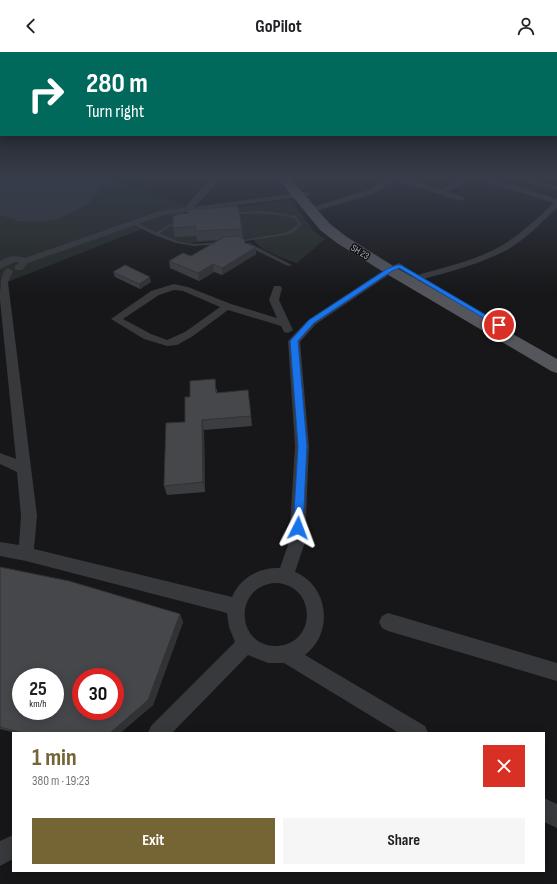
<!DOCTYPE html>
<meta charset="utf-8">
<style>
:root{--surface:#fff;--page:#f6f6f6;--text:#202124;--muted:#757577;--accent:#756535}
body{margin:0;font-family:"Sofia Sans Condensed",sans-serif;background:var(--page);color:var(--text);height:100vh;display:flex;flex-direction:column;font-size:15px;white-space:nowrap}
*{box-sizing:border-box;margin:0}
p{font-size:13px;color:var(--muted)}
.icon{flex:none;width:22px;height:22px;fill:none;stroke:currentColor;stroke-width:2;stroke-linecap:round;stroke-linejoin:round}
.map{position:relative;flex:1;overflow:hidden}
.sheet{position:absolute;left:12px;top:680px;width:533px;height:140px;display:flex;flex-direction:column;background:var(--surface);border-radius:0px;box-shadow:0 2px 10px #0003}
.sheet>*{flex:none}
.hud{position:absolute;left:0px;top:0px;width:557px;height:84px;box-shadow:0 2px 10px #0003;background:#00695c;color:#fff;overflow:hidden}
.speed{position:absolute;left:12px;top:616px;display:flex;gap:8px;font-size:20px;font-weight:700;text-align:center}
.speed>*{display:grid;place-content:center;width:52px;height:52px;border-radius:50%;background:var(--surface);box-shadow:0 2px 10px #0003;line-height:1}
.speed small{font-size:10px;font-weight:400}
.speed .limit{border:6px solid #d22;background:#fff;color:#111}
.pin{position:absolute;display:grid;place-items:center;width:34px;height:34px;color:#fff;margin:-17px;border:2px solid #fff;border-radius:50%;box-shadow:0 1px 4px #0007}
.me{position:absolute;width:44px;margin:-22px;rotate:3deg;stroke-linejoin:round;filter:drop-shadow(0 0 3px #0008)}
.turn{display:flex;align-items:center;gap:14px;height:84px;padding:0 20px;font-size:18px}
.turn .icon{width:52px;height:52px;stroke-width:2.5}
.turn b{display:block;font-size:28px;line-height:34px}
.round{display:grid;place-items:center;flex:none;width:42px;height:42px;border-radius:0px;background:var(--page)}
.head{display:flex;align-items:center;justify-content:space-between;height:68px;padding:0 20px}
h1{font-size:24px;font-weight:700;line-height:30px;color:var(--accent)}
.cta{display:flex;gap:8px;margin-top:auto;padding:8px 20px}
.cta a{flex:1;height:46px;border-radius:0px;background:var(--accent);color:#fff;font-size:16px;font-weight:700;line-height:46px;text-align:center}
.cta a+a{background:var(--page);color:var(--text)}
header{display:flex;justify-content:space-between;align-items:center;height:52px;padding:0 20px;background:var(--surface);font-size:18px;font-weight:700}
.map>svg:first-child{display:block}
.green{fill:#242a25}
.water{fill:#323840}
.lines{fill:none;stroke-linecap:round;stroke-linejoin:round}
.lane{fill:#38393d;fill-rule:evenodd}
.street{fill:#38393d;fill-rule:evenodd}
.primary{fill:#55565c;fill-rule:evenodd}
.wall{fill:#3c3d40}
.shaded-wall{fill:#313234}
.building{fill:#46474b;stroke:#313234;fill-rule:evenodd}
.route{fill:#1a73e8;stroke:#114b97}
.labels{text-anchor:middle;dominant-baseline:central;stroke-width:3;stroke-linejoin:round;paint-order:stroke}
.far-street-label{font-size:10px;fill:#abadb7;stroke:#121214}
</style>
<header><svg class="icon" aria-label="back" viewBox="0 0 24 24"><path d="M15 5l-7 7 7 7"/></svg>GoPilot<svg class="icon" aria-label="person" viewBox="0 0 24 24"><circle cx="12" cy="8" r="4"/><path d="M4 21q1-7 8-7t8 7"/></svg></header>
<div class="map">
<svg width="557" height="832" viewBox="0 0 557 832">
<rect width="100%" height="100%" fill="#171719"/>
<!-- green -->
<path class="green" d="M0,125H114L120,130L185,153L183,162L290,148L316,181L325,187L297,211C286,208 256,197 253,186L190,191L176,189L147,175L0,233Z"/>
<!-- water -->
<path class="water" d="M0,125H101L102,133L89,151L61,166L41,170L19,169L0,163Z"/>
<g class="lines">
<!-- lane -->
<path class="lane" d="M263,159L279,161L296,164L302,172L293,181L287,183L239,190V188H241L284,181L289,179L298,172L294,166C272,161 252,161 230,163L228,162L238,160Z
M180,166L182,167L181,168L160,181L177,189L194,192L221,190L223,191L221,192L194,194L176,191L154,183L131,171L134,170L157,180Z
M245,191H249L292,213L288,214L245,193Z"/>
<!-- street -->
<path class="street" d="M212,125H220L209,140L194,155L307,140L311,142L307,144L164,163L28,211L22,218H16L14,216L19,210H15L0,217V209C8,204 16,203 25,206L160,159L184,156Z
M385,125H397L441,137L466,125H475L447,140L463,145L464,147L460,149L425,137L394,128L374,142L319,158L315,156L316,154L368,138L387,127Z
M476,125H486L557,147V156C541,171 524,189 505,199C476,214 442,221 411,231H405L403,229L405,227C435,217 470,211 499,195C519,184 537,166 554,151L476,127Z
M509,125H521L557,134V138Z
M399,211L404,214L393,220L316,272L300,290L309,394L305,490L295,520C329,534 334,581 305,603L425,674L428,681H399L284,611H268L248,603L172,681H148L151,674L235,590L229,575L227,561L26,509L0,504V490L19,493L21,464L17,420L0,412V401L16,407L0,248C0,239 0,219 8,216L13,219L8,230L37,464L34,497L232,545C240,526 259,515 280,516L289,490L295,394L288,289L308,268L387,216ZM276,531C317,533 317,592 277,594C235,595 233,533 276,531Z
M174,232L188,235L231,252L277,266L269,248L274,234H280L282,236L279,248L293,278L288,281L284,280L281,274L228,258L193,284L177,293L167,294L144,287L111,267L151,239ZM174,238L183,239L220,255L185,280L167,288L151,282L123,267L159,243Z
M388,561L557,611V629L388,579L382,576L379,570L382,564Z
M544,746L557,752V776L544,770Z
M13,783V807L0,814V789Z"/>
<!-- primary -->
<path class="primary" d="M277,125H289L330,172L347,185L395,215L557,307V321L551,319L385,221L337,191L320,178Z"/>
</g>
<!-- wall -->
<path class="wall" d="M173,165L242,177L243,186L245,191L256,195V202L222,223L214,220L199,229L170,216L169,209L191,204L219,188L197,189L196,184L175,185L173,176Z
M113,220L151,230L140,237L115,225Z
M217,337V341L251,364L252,374L204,378L205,440L167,443L164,434L185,370L190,345Z
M0,515L180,562L183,570L153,653L120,681H17L0,677Z"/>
<!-- shaded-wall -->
<path class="shaded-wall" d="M256,195V202L222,223V216Z
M213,212L214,220L199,229L198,221Z
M150,225L151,230L140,237L139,232Z
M202,368L204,378L205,440L203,430Z
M180,562L183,570L153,653L120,681H110Z"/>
<!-- building -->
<path class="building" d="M238,154L242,177L196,179L195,174L173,176V165L178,162L188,161V158Z
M239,184L244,187L245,191L256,195L222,216L213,212L198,221L169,209L183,201L191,204L224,185Z
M125,213L150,225L139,232L113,220Z
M215,327L216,341L248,338L251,364L202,368L203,430L164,434L166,371L185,370V345H190V329Z
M0,515L69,529L180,562L148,648L110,681H22L0,675ZM21,625H55V659H21ZM81,625H115V659H81Z"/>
<!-- sky -->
<linearGradient id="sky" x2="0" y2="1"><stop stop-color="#0d0d0e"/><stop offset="0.52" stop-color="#363c49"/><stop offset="1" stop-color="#363c49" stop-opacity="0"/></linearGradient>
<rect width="557" height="241" fill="url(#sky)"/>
<!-- route -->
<path class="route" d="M397,213H401L503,273L497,274L399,216L392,219L314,271L298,289L307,394L303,476L301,479L298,481L294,479L293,476L298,394L290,289L309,268L387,217Z"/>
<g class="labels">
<!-- far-street labels -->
<g class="far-street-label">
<text transform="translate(360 200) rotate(32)">SH 23</text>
</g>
</g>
</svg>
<div class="speed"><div>25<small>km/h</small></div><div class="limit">30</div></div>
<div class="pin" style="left:499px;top:273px;background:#d93025"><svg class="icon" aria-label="arrive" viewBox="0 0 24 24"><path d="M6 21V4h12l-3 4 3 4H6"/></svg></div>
<svg class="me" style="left:298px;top:476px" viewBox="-20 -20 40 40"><path d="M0-17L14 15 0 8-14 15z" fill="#1a73e8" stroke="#fff" stroke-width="4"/></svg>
<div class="hud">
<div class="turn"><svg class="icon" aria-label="right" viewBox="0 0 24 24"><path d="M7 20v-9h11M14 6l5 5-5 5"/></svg><div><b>280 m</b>Turn right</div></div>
</div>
<section class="sheet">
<div class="head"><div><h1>1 min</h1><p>380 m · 19:23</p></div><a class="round" style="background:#d93025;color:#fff"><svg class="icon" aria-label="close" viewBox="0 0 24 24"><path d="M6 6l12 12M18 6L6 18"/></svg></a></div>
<div class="cta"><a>Exit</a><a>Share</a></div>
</section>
</div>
